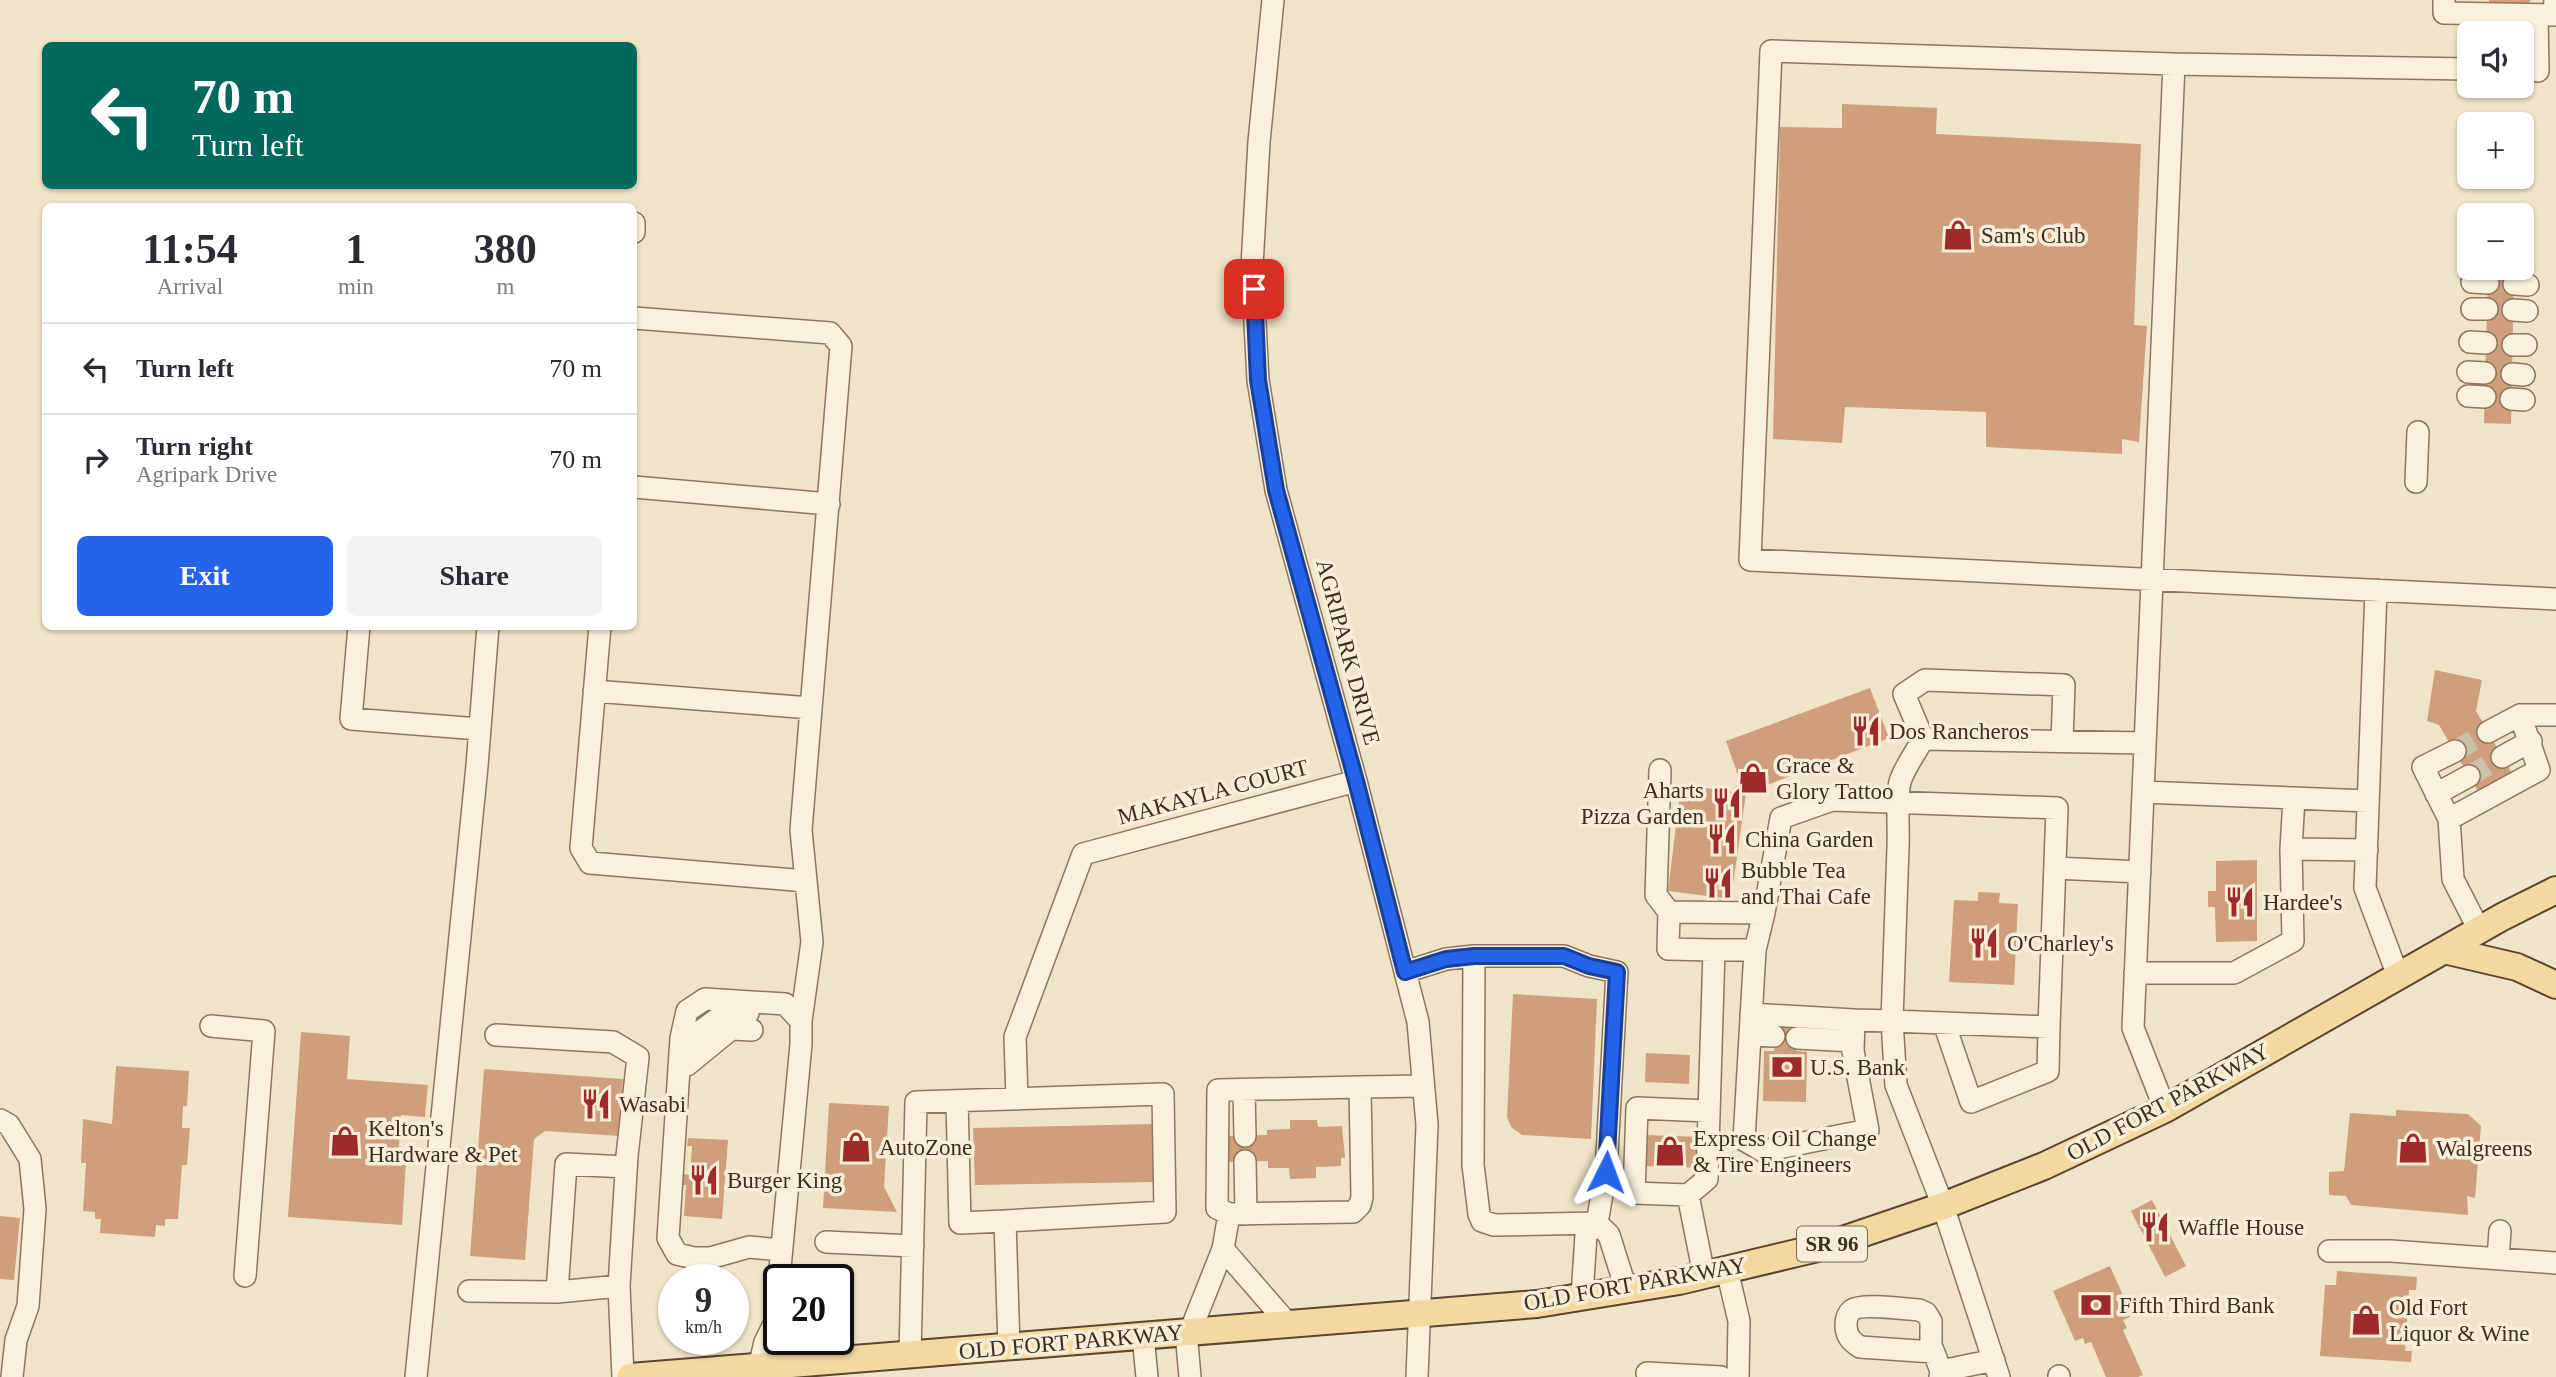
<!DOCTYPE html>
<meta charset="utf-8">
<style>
:root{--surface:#fff;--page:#f2f2f3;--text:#2b2b33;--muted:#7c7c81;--line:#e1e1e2;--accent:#2563eb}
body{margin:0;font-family:Georgia,serif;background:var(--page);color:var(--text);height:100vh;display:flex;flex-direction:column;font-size:26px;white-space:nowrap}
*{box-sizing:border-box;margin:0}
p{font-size:23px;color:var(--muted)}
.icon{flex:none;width:38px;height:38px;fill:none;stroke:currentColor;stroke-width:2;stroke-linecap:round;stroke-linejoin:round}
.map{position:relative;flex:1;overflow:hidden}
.side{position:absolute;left:42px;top:203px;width:595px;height:427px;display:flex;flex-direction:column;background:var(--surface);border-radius:10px;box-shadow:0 2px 5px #0004}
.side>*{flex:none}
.hud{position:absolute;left:42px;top:42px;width:595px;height:147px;border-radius:10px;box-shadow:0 2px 5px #0004;background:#00695c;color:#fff;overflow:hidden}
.fabs{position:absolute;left:2457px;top:21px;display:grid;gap:14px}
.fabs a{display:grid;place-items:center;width:77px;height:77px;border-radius:10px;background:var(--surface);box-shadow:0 2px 5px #0004;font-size:35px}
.speed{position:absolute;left:658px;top:1264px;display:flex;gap:14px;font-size:35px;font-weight:700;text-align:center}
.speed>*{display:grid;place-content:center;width:91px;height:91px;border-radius:50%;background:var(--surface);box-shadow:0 2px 5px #0004;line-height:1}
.speed small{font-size:18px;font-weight:400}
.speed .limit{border:4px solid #111;border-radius:10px;background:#fff;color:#111}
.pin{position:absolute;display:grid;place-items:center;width:60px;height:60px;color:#fff;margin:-30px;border-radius:14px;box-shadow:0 4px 10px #0006}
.me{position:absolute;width:77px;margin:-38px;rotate:3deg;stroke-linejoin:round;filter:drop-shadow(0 0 5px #0008)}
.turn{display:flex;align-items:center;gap:24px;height:147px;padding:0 35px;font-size:32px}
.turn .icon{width:91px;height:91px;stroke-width:2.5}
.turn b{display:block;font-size:49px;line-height:60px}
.eta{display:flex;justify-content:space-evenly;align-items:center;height:119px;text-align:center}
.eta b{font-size:42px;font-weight:800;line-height:49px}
.action{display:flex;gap:14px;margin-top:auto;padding:14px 35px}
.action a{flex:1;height:80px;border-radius:10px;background:var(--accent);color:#fff;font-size:28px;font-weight:800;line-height:80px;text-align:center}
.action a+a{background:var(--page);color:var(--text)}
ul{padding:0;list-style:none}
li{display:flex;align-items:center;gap:21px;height:91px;padding:0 35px;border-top:2px solid var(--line)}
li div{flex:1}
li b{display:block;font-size:26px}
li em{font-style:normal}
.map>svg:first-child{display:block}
.building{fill:#cf9f7d}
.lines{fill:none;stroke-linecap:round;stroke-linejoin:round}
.minor-tunnel{stroke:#ccc0a6;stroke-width:21;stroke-dasharray:21 10;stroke-linecap:butt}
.minor-casing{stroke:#8d765c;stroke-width:24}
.major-casing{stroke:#5b4430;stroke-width:30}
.minor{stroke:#faf1dc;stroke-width:21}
.major{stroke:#f3d9a0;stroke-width:26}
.route-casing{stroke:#184099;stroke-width:18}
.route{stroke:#2563eb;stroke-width:12}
.labels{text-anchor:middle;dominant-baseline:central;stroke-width:7;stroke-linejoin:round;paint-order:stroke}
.shield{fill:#f7eed8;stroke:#756857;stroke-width:2}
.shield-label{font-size:21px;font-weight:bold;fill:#3d2e20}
.poi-label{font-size:23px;fill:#3d2e20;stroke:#f7eed8;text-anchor:start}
.street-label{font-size:23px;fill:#3d2e20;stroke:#f7eed8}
</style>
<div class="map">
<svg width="2556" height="1377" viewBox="0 0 2556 1377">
<rect width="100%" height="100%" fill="#f0e4c8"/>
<!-- building -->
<path class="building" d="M2489,0H2531L2528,4L2489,2Z
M1842,104L1937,108L1936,134L2141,144L2134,325L2147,326L2139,442L2122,439V454L1986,447V412L1845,407L1842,443L1773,439L1780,127L1842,128Z
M2488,268L2514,269L2511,424L2484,423Z
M2435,670L2482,680L2476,711L2514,777L2479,793L2439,725L2427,721Z
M1870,688L1889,738L1746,793L1731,899L1668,891L1681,784L1732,792L1740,781L1726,741Z
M2257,860V941L2216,942L2215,907H2208V891H2216V861Z
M1978,892L2000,893L1999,903L2018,904L2014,985L1949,982L1954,900L1978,901Z
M1513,994L1597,999L1591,1139L1522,1135L1511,1127L1507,1117Z
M1775,1023H1797V1051L1807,1052L1806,1102L1763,1101L1764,1051H1774Z
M301,1032L350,1036L347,1079L428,1085L425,1117L401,1115L398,1161H406L402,1225L288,1217Z
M1646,1053L1690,1055L1689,1084L1645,1082Z
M116,1066L189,1071L187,1106H183L182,1128H190L187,1165H182L178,1219H165V1226L156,1225L155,1237L100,1233L101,1219H95V1212L83,1211L86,1163H81L83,1119L112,1124Z
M484,1069L623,1079L619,1136L545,1131L534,1139L525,1260L470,1256Z
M829,1103L889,1106L884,1187L897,1212L823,1208Z
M2396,1110L2468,1114L2481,1126L2475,1198L2467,1196L2468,1215L2351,1205L2346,1196L2329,1195V1172L2344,1171L2350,1113L2396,1116Z
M1290,1120H1317L1318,1127L1342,1126L1345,1158H1341V1166L1316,1167V1178L1290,1179L1289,1168H1268V1161L1223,1162L1222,1136L1267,1135V1130L1290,1129Z
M1153,1124L1154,1182L975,1185L973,1128Z
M1646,1135L1702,1137L1701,1168L1645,1166Z
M688,1138L728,1140L722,1219L684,1216L686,1185H683V1174L690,1175L692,1146H687Z
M2152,1200L2186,1266L2165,1277L2131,1211Z
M0,1216L20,1218L14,1280L0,1279Z
M2110,1266L2132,1316L2123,1320L2127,1328L2123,1330L2143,1375L2138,1377H2106L2091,1342L2085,1344L2083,1338L2075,1341L2053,1291Z
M2337,1271L2417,1277L2416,1290H2409L2405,1351H2412L2411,1362L2320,1356L2325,1285H2336Z"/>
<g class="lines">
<!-- minor-tunnel -->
<path class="minor-tunnel" d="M2455,751L2488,732
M2469,776L2502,757"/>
<!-- minor casing -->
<g class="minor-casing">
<path id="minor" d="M1273,0L1259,142L1252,266L1258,380L1276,490L1356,781L1418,1022L1427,1125L1417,1377
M2444,0V13L2554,15L2555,0
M2537,15L2538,71
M2469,69L2174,64L1771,51L1750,560L2556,599
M634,232V223
M2472,282L2488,283
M2514,284L2528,285
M2472,309H2487
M2513,310L2527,311
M634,318L830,333L841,346L801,830L812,942L801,1021
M2470,342L2486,343
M2513,345H2526
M2468,372L2485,373
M2512,374L2524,375
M2468,396L2485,397
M2511,399L2524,400
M2416,482L2418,432
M634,487L829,504
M2376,590L2365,888L2398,976
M359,626L351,719L479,729
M600,626L581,848L590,863L806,881
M594,691L811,708
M2488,732L2520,715
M1923,739L1904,694L1925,680L2064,685L2062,741
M2502,757L2531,741
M1660,770L1656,895L1669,912
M2143,792L2368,801
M2436,794L2469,776
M2449,819L2423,767L2455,751
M2291,849L2294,798
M2055,868L2140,872
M1764,913L1755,950L1744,1140L1763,1151L1868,1130L1853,1051L1854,1020L1892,1021L1896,1085L1943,1206L1999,1377
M2479,930L2453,879L2449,819L2539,770L2520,715H2556
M1714,950H1755
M1474,956L1473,1165L1479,1214L1482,1221L1494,1225L1597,1223L1609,1235L1626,1289
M1405,972L1446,959L1474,956H1564L1589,966L1617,972L1606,1172L1597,1223L1586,1235L1582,1296
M2135,973H2234L2293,941L2291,849L2367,850
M1751,1014L1854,1020
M1944,1023L1971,1102L2048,1071L2049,1027
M211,1026L264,1031L245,1276
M496,1035L613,1042L638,1057L627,1156L619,1286L623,1377
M1750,1035L1774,1036
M1797,1038L1853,1041
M687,1059L688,1045L694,1036L727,1012L748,1013
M687,1065L731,1029L752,1030
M1360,1087L1362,1197L1360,1205L1353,1212L1229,1214L1217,1208L1218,1090Z
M1360,1087L1423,1086
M1244,1090L1245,1136
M1017,1099L1015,1037L1083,854L1356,781
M957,1101L960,1223L1005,1221
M2165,1109L2133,1028L2174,64
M1708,1111L1637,1108L1634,1193L1688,1195L1707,1179L1714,950L1668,949L1669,912L1764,913L1781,818L1832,800L2057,808L2049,1027L1892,1021C1894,963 1896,905 1898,847C1899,830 1896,798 1900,782C1904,768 1916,752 1923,739L2145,743
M0,1120L9,1125L30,1159L35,1209L28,1306L16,1340L12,1377
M1245,1161L1246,1214
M1688,1195L1704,1275
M826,1242L913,1246
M1223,1249L1288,1324
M2329,1251H2391L2556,1263
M2498,1259L2500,1231
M1727,1270L1739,1321L1738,1377
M779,1279L801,1044V1021L785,1004L705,999L687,1011L681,1038L668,1238L677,1254L694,1258H710L749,1247L781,1250
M469,1291L557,1292L619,1286
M557,1292L566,1164L626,1167
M1186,1332L1190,1377
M1190,1332L1223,1249L1229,1214
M1143,1336L1147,1377
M1933,1352L1860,1347C1851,1341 1846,1336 1846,1325C1846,1319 1847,1314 1852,1310C1862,1303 1905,1309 1919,1310L1926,1313L1931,1321V1345L1941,1371
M910,1355L916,1102L1163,1094L1165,1212L1005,1221L1009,1347
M1647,1373L1721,1377
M416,1377L477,766L488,626
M760,1377L759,1367L765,1342L776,1320L779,1286
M1940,1377L1941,1371L1994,1360
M2059,1377V1376"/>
</g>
<!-- major casing -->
<g class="major-casing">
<path id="major" d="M2444,950L2517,967L2556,985
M630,1377L1537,1304L1679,1281L1822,1247L1943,1206L2044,1166L2165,1109L2502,917L2556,890"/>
</g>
<!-- minor -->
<use href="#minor" class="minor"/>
<!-- major -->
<use href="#major" class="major"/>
</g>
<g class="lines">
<!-- route casing -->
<g class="route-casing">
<path id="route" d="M1254,289L1258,380L1276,490L1356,781L1405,972L1446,959L1474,956H1564L1589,966L1617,972L1606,1172"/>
</g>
<!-- route -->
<use href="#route" class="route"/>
</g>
<!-- icons -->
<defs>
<g id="shop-bare" transform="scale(2.415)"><path d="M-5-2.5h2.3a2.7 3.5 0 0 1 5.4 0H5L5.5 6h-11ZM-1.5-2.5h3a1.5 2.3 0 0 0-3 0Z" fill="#9e2a2b" stroke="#f7eed8" stroke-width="2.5" paint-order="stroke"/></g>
<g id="restaurant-bare" transform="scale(2.415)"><path d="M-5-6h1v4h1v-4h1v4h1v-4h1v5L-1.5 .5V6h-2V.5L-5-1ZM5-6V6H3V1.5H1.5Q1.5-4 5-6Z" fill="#9e2a2b" stroke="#f7eed8" stroke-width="2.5" paint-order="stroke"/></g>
<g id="bank-bare" transform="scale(2.415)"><path d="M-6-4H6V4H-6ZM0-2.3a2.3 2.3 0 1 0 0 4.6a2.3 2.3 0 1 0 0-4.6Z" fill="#9e2a2b" stroke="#f7eed8" stroke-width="2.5" paint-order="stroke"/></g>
</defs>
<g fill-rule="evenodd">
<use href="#shop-bare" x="1958" y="235"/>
<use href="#restaurant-bare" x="1866" y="731"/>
<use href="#shop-bare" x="1753" y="778"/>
<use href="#restaurant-bare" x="1727" y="803"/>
<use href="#restaurant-bare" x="1722" y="839"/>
<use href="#restaurant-bare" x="1718" y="883"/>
<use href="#restaurant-bare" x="2240" y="902"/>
<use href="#restaurant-bare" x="1984" y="943"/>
<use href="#bank-bare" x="1787" y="1067"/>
<use href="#restaurant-bare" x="596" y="1104"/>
<use href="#shop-bare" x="345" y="1141"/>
<use href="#shop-bare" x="856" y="1147"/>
<use href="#shop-bare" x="2413" y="1148"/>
<use href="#shop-bare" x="1670" y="1151"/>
<use href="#restaurant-bare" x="704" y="1180"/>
<use href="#restaurant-bare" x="2155" y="1227"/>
<use href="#bank-bare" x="2096" y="1305"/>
<use href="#shop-bare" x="2366" y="1320"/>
</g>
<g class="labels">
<!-- shield labels -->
<rect class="shield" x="1797" y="1226.5" width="70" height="35" rx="5"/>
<g class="shield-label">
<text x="1832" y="1244">SR 96</text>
</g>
<!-- poi labels -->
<g class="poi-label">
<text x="1981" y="235">Sam's Club</text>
<text x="1889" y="731">Dos Rancheros</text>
<text x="1776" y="765">Grace &amp;<tspan x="1776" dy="26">Glory Tattoo</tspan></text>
<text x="1704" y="790" text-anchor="end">Aharts<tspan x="1704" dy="26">Pizza Garden</tspan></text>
<text x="1745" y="839">China Garden</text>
<text x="1741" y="870">Bubble Tea<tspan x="1741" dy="26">and Thai Cafe</tspan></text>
<text x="2263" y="902">Hardee's</text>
<text x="2007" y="943">O'Charley's</text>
<text x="1810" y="1067">U.S. Bank</text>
<text x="619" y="1104">Wasabi</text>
<text x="368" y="1128">Kelton's<tspan x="368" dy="26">Hardware &amp; Pet</tspan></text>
<text x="1693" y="1138">Express Oil Change<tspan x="1693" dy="26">&amp; Tire Engineers</tspan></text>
<text x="879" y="1147">AutoZone</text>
<text x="2436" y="1148">Walgreens</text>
<text x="727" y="1180">Burger King</text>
<text x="2178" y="1227">Waffle House</text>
<text x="2119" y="1305">Fifth Third Bank</text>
<text x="2389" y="1307">Old Fort<tspan x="2389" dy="26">Liquor &amp; Wine</tspan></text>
</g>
<!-- street labels -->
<g class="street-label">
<text transform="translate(1348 652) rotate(75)">AGRIPARK DRIVE</text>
<text transform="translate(1213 792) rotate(-15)">MAKAYLA COURT</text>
<text transform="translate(2168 1102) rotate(-28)">OLD FORT PARKWAY</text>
<text transform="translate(1635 1284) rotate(-10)">OLD FORT PARKWAY</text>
<text transform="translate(1071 1342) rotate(-5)">OLD FORT PARKWAY</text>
</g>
</g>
</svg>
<div class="fabs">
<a><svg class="icon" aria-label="sound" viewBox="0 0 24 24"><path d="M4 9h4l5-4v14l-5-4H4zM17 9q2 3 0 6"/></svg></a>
<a>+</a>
<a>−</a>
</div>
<div class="speed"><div>9<small>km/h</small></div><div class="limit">20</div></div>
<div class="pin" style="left:1254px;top:289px;background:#d93025"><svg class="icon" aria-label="arrive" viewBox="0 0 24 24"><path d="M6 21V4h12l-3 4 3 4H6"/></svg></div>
<svg class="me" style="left:1606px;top:1172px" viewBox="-20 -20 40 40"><path d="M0-17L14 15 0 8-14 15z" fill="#2563eb" stroke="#fff" stroke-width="4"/></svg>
<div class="hud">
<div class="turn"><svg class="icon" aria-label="left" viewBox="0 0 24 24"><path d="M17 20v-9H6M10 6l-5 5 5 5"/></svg><div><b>70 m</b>Turn left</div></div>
</div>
<section class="side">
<div class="eta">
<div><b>11:54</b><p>Arrival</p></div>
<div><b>1</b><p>min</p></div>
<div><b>380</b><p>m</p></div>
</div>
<ul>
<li><svg class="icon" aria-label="left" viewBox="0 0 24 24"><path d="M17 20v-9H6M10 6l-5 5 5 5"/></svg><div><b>Turn left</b></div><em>70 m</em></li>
<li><svg class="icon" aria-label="right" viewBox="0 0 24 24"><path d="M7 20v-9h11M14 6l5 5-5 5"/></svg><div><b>Turn right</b><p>Agripark Drive</p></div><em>70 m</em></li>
</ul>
<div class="action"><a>Exit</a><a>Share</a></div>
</section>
</div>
